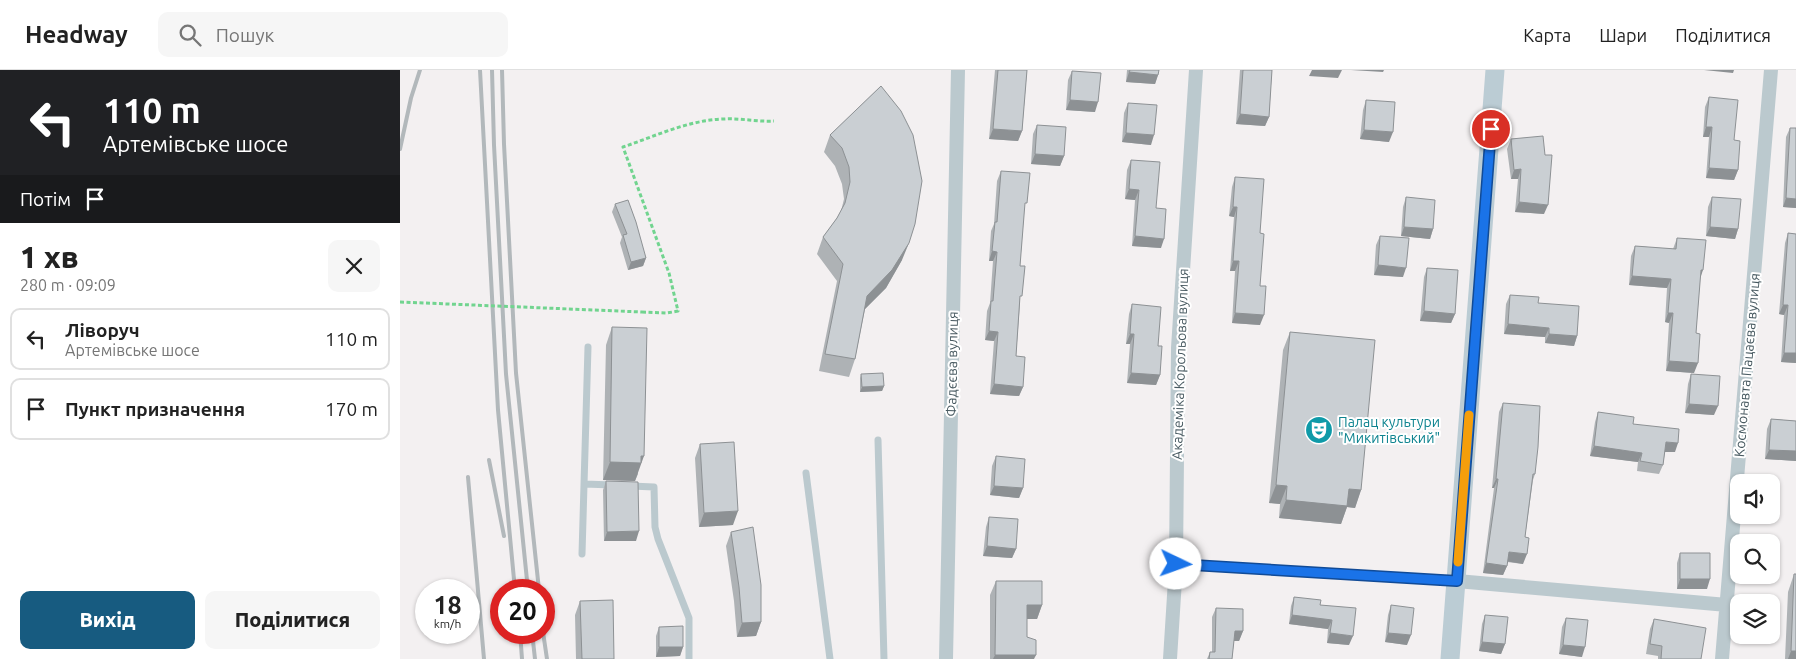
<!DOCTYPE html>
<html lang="uk">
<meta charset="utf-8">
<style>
:root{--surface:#fff;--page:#f6f6f6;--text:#222;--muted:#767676;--line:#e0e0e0;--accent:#175b80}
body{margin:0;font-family:Ubuntu,sans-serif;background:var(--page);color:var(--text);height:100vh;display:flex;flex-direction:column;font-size:19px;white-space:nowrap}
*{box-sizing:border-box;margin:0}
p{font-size:16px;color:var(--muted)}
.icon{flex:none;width:28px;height:28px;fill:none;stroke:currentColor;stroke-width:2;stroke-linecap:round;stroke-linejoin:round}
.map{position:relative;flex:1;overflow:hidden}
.side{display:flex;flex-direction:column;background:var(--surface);width:400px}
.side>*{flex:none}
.banner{background:#202124;color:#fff;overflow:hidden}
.controls{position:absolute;left:1330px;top:404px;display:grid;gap:10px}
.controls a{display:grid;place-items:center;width:50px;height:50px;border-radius:10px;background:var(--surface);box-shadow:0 1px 4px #0004;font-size:25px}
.speed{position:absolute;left:15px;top:509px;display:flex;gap:10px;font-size:25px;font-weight:700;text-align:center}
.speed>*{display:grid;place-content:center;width:65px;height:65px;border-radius:50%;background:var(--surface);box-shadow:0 1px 4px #0004;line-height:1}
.speed small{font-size:12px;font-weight:400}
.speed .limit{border:8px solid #d22;background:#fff;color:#111}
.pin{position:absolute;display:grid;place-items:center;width:42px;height:42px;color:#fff;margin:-21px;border:2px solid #fff;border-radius:50%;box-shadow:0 1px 5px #0007}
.me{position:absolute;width:55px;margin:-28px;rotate:93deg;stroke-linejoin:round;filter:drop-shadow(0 0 4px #0008)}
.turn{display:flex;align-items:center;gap:18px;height:105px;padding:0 20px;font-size:22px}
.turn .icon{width:65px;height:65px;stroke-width:2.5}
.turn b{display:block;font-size:35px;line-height:42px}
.then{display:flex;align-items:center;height:48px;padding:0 20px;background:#0003;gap:10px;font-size:19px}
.round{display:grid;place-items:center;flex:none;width:52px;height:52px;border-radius:10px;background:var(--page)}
.overview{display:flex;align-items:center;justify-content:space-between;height:85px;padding:0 20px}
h1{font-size:30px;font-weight:800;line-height:38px}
.action{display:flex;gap:10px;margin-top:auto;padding:10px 20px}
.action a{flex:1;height:58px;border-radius:10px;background:var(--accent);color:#fff;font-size:20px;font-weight:800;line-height:58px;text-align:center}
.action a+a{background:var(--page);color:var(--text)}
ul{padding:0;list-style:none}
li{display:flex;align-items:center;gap:15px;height:62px;margin:0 10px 8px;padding:0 10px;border:2px solid var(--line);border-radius:10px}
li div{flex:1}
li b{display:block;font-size:19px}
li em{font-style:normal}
header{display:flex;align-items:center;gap:30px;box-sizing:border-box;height:70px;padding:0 25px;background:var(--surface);border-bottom:1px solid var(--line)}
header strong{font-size:24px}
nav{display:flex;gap:28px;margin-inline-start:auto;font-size:18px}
.search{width:350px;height:45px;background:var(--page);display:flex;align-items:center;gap:12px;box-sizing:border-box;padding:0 18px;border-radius:10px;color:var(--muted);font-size:19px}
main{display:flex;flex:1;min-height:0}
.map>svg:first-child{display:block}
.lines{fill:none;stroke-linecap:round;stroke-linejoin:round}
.path{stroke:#71d48f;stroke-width:3;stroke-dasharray:4 2.5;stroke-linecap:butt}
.service{stroke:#bbc9ce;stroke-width:7}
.minor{stroke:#bbc9ce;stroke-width:14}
.secondary{stroke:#bbccd4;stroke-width:19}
.rail{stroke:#b2b8bb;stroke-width:4}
.path-bridge{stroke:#71d48f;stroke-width:3;stroke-dasharray:4 2.5;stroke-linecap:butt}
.wall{fill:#aeb2b5}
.shaded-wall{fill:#8d9194}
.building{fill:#cacfd3;stroke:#8d9194}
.route-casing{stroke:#114b97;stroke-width:12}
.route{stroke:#1a73e8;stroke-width:9}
.slow{stroke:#f59e0b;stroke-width:9}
.labels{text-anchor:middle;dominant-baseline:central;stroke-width:4;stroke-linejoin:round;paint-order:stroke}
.street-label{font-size:14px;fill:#475960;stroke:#fff}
.culture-label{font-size:14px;fill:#0d838f;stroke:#fff;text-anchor:start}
</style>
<header>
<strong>Headway</strong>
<div class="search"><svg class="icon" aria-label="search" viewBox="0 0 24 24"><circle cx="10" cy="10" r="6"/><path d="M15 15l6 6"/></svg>Пошук</div>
<nav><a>Карта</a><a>Шари</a><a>Поділитися</a></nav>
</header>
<main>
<section class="side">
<div class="banner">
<div class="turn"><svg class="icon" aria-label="left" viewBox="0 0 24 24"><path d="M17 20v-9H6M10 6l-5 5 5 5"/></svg><div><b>110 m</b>Артемівське шосе</div></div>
<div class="then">Потім<svg class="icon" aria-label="arrive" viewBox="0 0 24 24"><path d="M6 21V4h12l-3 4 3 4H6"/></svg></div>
</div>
<div class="overview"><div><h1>1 хв</h1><p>280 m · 09:09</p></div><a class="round"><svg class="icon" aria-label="close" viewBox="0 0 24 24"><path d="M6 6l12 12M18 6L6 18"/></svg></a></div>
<ul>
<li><svg class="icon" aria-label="left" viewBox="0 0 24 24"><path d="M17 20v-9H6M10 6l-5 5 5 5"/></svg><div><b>Ліворуч</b><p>Артемівське шосе</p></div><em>110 m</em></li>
<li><svg class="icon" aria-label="arrive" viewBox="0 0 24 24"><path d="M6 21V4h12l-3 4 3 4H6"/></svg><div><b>Пункт призначення</b></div><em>170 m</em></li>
</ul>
<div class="action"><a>Вихід</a><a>Поділитися</a></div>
</section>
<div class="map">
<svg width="1396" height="589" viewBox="0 0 1396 589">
<rect width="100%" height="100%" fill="#f3f0f1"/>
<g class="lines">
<!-- path -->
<path class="path" d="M242,242L267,243L278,241L269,203L223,77C256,66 288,50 324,49C341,48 357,52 374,51"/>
<!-- service -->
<path class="service" d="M478,370L484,589
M406,403L430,589
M184,414L213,415
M231,416L254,417L255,457L258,469L289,548V589
M182,484L188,277
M776,494L1054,511"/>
<!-- minor -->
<path class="minor" d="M1057,511L1327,535
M546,589L558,0
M770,589L776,494L778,278L796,0
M1322,589L1371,0"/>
<!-- secondary -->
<path class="secondary" d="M1050,589L1095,0"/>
<!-- rail -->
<path class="rail" d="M80,0L98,340L115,520
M92,0L94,75L106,304L128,520
M102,0L104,74L116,303L139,520
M0,79L11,28L20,0
M89,390L104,466
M68,407L84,589
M120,562L122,589
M132,562L135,589
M143,562L147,589"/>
<!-- path-bridge -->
<path class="path-bridge" d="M0,232L242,242"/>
</g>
<!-- wall -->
<path class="wall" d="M595,0H627L622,61L618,71L589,69Z
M727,0H759L758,5L755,14L726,12Z
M840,0H872L869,47L865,56L836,54Z
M672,1L695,42L666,40L668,10Z
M481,16L502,190L486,218L465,239L455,289L449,307L419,301L437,211L417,184L423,167L437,148L441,141L444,129L442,114L435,96L424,82L430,65Z
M1309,27L1334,70L1338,100L1334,110L1306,108L1309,67H1303L1305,37Z
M966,30L989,72L960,69L963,40Z
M728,33L751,75L722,72L724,43Z
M637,55L664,86L660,96L631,94L633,64Z
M1390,58H1396V138L1383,137L1386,67Z
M1111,69L1144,144L1115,142L1118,109H1111L1107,79Z
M731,90L756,138L761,178L732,176L735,130L725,129L727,100Z
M601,101L624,142L620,196V233L616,286L623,317L619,326L590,324L594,271L585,270L587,241L590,233L593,191H589L591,161L594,154L597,111Z
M835,107L860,163V255L832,253L835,201H830L834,147L829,146L832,117Z
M1006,127L1033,159L1030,169L1001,166L1003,137Z
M1312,127L1338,159L1335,169L1306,166L1308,137Z
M215,134L246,188L243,196L228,200L220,173L222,167L212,142Z
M1388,163L1396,164V293L1381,292L1384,245L1379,244L1385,173Z
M980,166L1003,207L974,205L976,175Z
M1277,168L1300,209L1296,263L1294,303L1266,301L1269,253L1265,252L1267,218L1229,215L1231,186L1235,176L1273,179Z
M1027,198L1055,244L1051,253L1020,251L1024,207Z
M1110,225L1138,233L1177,266L1174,276L1145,273V267L1104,264L1106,234Z
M732,234L758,276L760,305L756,315L727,313L730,274H726L729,244Z
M212,257L238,404L235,411L203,410L206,275Z
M890,262L961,420L955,438L947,437L941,454L879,448L880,434L869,433L883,280Z
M461,304L484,316L482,321L460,322V308Z
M1291,304L1314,345L1285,343L1288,314Z
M1103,333L1135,404L1133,410L1125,467L1123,494L1107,492V496L1103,505L1083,503L1094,418H1092L1099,342Z
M1198,342L1233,354L1275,382H1265L1263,395L1259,404L1237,401L1238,392L1190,386L1195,352Z
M1371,349L1396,351V391L1365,389L1367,359Z
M300,374L333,455L299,457L295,388Z
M596,386L623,418L619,428L590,425L592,396Z
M206,411L236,471H204L203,420Z
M589,447L616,479L612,488L583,486L586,457Z
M331,462L361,552L356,566L337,567L334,531L326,476Z
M1280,483L1307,519H1277V493Z
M1394,504L1396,589H1385L1388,522Z
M596,511L642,535L637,549H627V567L634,589H590V525Z
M894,527L920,535L949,575L927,573L928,559L889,554L891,536Z
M180,531L214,589H176L175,545Z
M991,535L1007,575L985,572L988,545Z
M816,538L843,561L839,571H834L832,589H807L810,582H812V547Z
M1085,545L1105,574L1101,584L1079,581L1082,554Z
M1166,548L1182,587L1159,584L1162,557Z
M1254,549L1301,589H1258V586L1246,584L1250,559Z
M259,557L283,577L280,586L256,587V566Z"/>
<!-- shaded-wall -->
<path class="shaded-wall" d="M912,0H942L938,8L909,6Z
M951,0H984L983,2Z
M1304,0H1334L1333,3Z
M729,2L758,5L755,14L726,12Z
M670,30L698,32L695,42L666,40Z
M840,44L869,47L865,56L836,54Z
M1306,57H1312L1309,67H1303Z
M593,59L622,61L618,71L589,69Z
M964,60L993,62L989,72L960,69Z
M726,63L754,65L751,75L722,72Z
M635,84L664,86L660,96L631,94Z
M1309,98L1338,100L1334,110L1306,108Z
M1121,99L1118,109H1111L1114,100Z
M729,119L739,120L735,130L725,129Z
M1386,128L1396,129V138L1383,137Z
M1119,132L1148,135L1144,144L1115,142Z
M833,137H837L834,147L829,146Z
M1004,157L1033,159L1030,169L1001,166Z
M1310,157L1338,159L1335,169L1306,166Z
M735,166L764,169L761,178L732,176Z
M509,173L502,190L486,218L461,243L467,226Z
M592,181L597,182L593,191H589Z
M246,188L243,196L228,200L231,192Z
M833,191H839L835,201H830Z
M978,195L1006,198L1003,207L974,205Z
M1301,200H1303L1300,209Z
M1232,206L1271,209L1267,218L1229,215Z
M1383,235H1388L1384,245L1379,244Z
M1024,241L1055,244L1051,253L1020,251Z
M835,243L864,245L860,255L832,253Z
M1268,243H1273L1269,253L1265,252Z
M1108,254L1149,258L1145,267L1104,264Z
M589,261L598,262L594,271L585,270Z
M730,264H734L730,274H726Z
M1149,264L1177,266L1174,276L1145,273Z
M1384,283H1396V293L1381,292Z
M1269,291L1298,293L1294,303L1266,301Z
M731,303L760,305L756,315L727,313Z
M594,314L623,317L619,326L590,324Z
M484,316L482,321L460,322L462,317Z
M1289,334L1318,336L1314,345L1285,343Z
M1266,372L1278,373L1275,382H1263Z
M1194,376L1242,383L1238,392L1190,386Z
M1369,380L1396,381V391L1365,389Z
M241,386H244L235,411L203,410L210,392Z
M1096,409H1098L1094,418H1092Z
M876,415L887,416L880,434L869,433Z
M594,416L623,418L619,428L590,425Z
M949,419L961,420L955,438L947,437L941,454L879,448L886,430Z
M338,441L333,455L299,457L304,443Z
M239,461L236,471H204L207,462Z
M587,476L616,479L612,488L583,486Z
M1109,482L1127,484L1123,494L1105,491Z
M1086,493L1107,496L1103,505L1083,503Z
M1280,509H1310L1307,519H1277Z
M627,535H642L637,549H622Z
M892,545L932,550L928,559L889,554Z
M361,552L356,566L337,567L342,553Z
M835,561H843L839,571H831Z
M930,563L953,566L949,575L927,573Z
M988,563L1011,565L1007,575L985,572Z
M1082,572L1105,574L1101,584L1079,581Z
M1163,575L1185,577L1182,587L1159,584Z
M259,577H283L280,586L256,587Z
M1391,581H1396V589H1388Z
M595,585H636L634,589H593Z"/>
<!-- building -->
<path class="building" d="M598,0H627L622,61L593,59Z
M730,0H759L758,5L729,2Z
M843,0H872L869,47L840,44Z
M672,1L701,3L698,32L670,30Z
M481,16L501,41L513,65L522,111L515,154L509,173L492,200L467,226L455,289L425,284L443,194L423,167L437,148L445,133L450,112L449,97L442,78L430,65Z
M1309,27L1338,30L1334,70L1340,71L1338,100L1309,98L1312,57H1306Z
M966,30L995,32L993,62L964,60Z
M728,33L757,35L754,65L726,63Z
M637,55L666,57L664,86L635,84Z
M1390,58H1396V129L1386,128Z
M1143,66L1145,85H1152L1148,135L1119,132L1121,99L1114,100L1111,69Z
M731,90L760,92L756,138L766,139L764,169L735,166L739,120L729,119Z
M601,101L630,103L627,133H625L620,196H625L622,226H620L616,286L625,287L623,317L594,314L598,262L589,261L591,231H593L597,182L592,181L595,152H597Z
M835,107L864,109L860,163L864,164L860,216H866L864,245L835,243L839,191H833L837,137H833Z
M1006,127L1035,130L1033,159L1004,157Z
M1312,127L1341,129L1338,159L1310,157Z
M228,130L236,152L246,188L231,192L223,165L227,164L215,134Z
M1388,163L1396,164V283H1384L1388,235H1383Z
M980,166L1009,168L1006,198L978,195Z
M1277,168L1306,170L1303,200H1301L1296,263L1300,264L1298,293L1269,291L1273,243H1268L1271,209L1232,206L1235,176L1276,179Z
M1027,198L1058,200L1055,244L1024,241Z
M1110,225L1139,227L1138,233L1179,236L1177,266L1149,264V258L1108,254Z
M732,234L761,237L758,276H762L760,305L731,303L734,264H730Z
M212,257L247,258L244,386H241V393L210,392Z
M890,262L975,270L961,420L949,419L947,436L886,430L887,416L876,415Z
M483,303L484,316L462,317L461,304Z
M1291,304L1320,306L1318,336L1289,334Z
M1103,333L1140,336L1138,377L1135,404H1133L1125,467L1129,468L1127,484L1109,482L1107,496L1086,493L1098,409H1096Z
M1198,342L1234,347L1233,354L1279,359L1278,373L1266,372L1263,395L1240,391L1242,383L1194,376Z
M1371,349L1396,351V381L1369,380Z
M334,372L338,441L304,443L300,374Z
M596,386L625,389L623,418L594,416Z
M206,411L238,412L239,461L207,462Z
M589,447L618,449L616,479L587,476Z
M353,457L361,515V552L342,553L339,517L331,462Z
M1280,483H1310V509H1280Z
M1394,504H1396V581H1391Z
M596,511H642V535H627V567L636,570V585H595Z
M894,527L921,530L920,535L956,538L953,566L930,563L932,550L892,545Z
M213,530L214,589H182L180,531Z
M991,535L1014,538L1011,565L988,563Z
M816,538L843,539V561H835L832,589H809L810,582H815Z
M1085,545L1108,547L1105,574L1082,572Z
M1166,548L1188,550L1185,577L1163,575Z
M1254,549L1306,558L1301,589H1261L1262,576L1250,574Z
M283,556V577H259V557Z"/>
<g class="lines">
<!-- route casing -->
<g class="route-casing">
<path id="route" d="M776,494L1057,511L1091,59"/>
</g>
<!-- route -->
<use href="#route" class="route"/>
<!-- slow -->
<path class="slow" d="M1058,492L1069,345"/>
</g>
<!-- icons -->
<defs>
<g id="theatre-disc" transform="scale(1.4375)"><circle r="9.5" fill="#0f9aa8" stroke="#fff"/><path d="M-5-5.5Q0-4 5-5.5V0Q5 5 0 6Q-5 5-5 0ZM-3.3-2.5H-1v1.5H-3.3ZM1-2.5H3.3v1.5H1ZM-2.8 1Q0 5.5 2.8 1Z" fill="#fff"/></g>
</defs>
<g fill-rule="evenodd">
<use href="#theatre-disc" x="919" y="360"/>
</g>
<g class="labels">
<!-- street labels -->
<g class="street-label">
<text transform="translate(552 294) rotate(-89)">Фадєєва вулиця</text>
<text transform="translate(780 294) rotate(-88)">Академіка Корольова вулиця</text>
<text transform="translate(1347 295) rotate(-85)">Космонавта Пацаєва вулиця</text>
</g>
<!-- culture labels -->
<g class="culture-label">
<text x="938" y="352">Палац культури<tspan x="938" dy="16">"Микитівський"</tspan></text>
</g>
</g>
</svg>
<div class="controls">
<a><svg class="icon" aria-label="sound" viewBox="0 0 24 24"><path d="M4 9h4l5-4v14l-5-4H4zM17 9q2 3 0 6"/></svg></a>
<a><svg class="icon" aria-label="search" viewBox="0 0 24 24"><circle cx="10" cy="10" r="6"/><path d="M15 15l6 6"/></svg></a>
<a><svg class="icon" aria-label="layers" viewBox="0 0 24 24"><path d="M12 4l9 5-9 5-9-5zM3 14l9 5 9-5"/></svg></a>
</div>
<div class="speed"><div>18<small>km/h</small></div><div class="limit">20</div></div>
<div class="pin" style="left:1091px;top:59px;background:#d93025"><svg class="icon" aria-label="arrive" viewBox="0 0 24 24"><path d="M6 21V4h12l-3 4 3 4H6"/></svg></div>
<svg class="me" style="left:776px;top:494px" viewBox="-20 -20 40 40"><circle r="19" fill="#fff"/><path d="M0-13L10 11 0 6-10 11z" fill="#1a73e8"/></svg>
</div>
</main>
